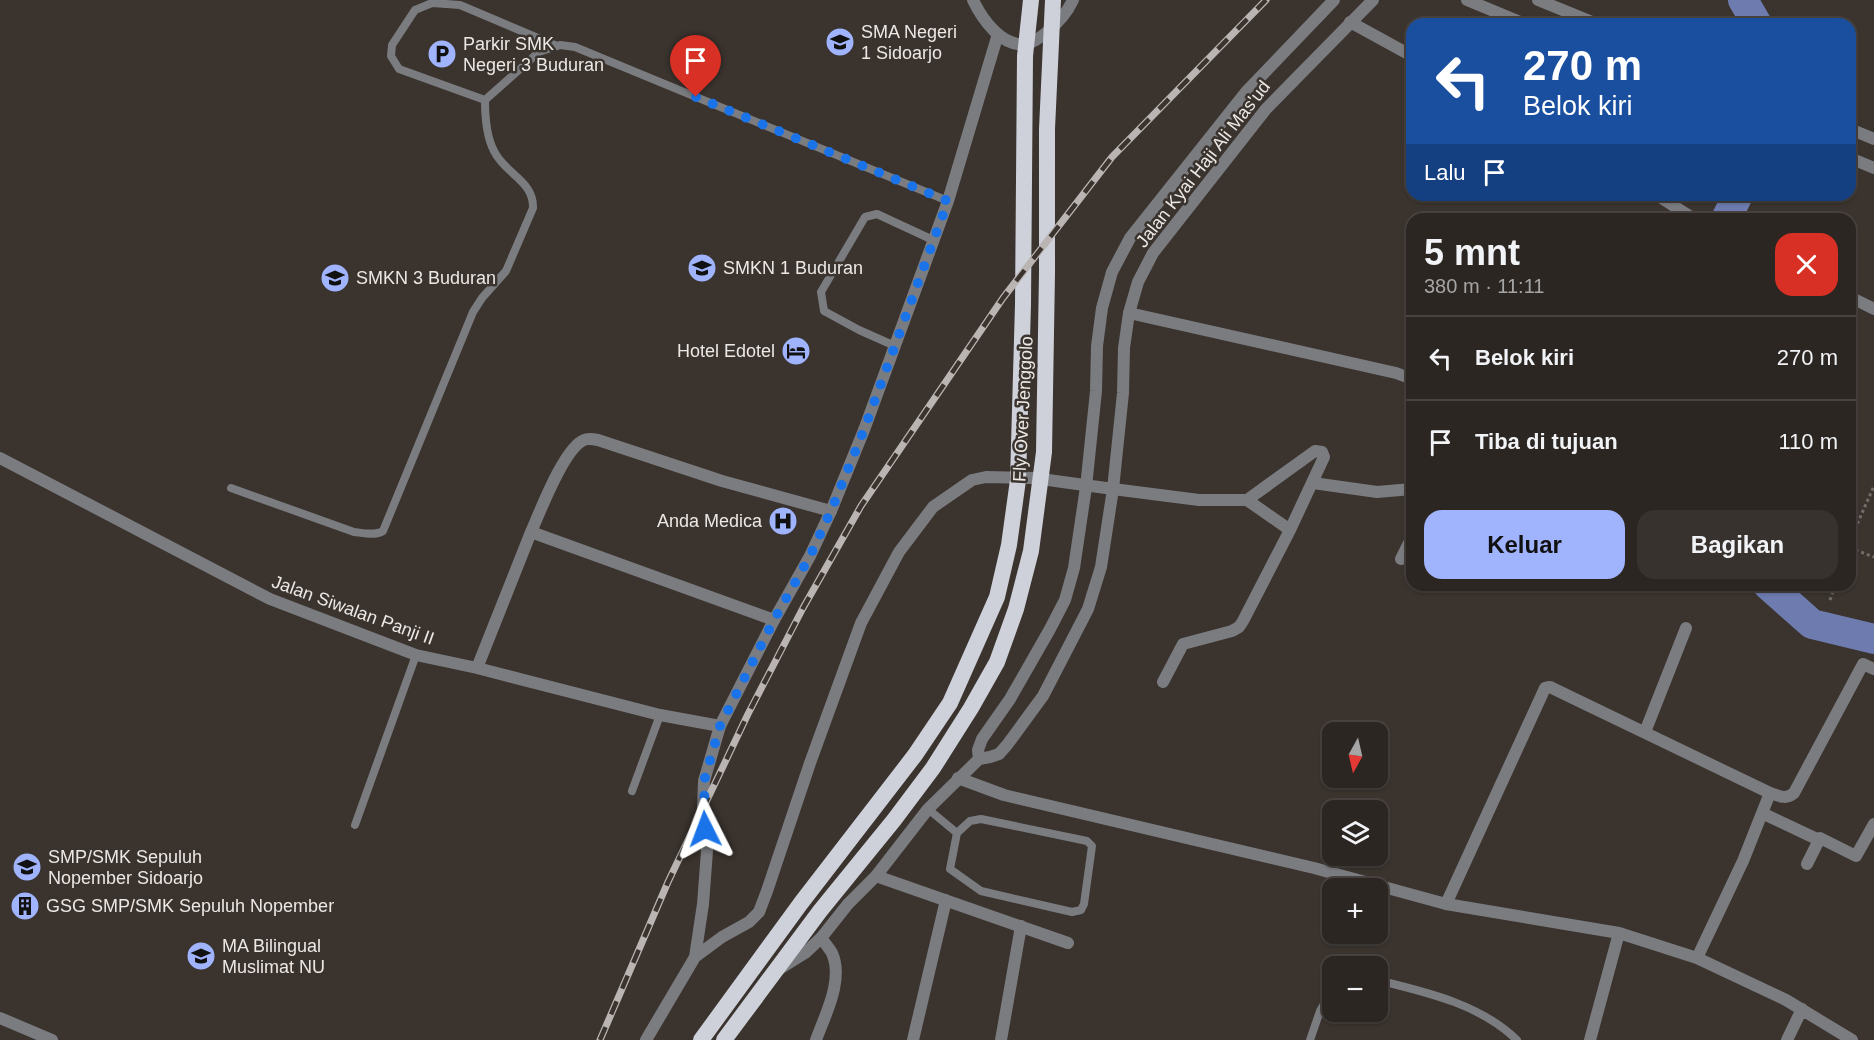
<!DOCTYPE html>
<html lang="id">
<meta charset="utf-8">
<style>
:root{--surface:#2c2622;--page:#38322f;--text:#f1f3f6;--muted:#a6a5a5;--line:#484340;--accent:#a0b3fd}
body{margin:0;font-family:Helvetica,sans-serif;background:var(--page);color:var(--text);height:100vh;display:flex;flex-direction:column;font-size:22px;white-space:nowrap}
*{box-sizing:border-box;margin:0}
p{font-size:20px;color:var(--muted)}
.icon{flex:none;width:33px;height:33px;fill:none;stroke:currentColor;stroke-width:2;stroke-linecap:round;stroke-linejoin:round}
.map{position:relative;flex:1;overflow:hidden}
.sheet{position:absolute;left:1406px;top:213px;width:450px;height:378px;display:flex;flex-direction:column;background:var(--surface);border-radius:18px;box-shadow:0 2px 4px #0004,0 0 0 2px var(--line)}
.sheet>*{flex:none}
.top-card{position:absolute;left:1406px;top:18px;width:450px;height:183px;border-radius:18px;box-shadow:0 2px 4px #0004,0 0 0 2px var(--line);background:#1a4fa0;color:#fff;overflow:hidden}
.needle{width:39px;rotate:188deg}
.fabs{position:absolute;left:1322px;top:722px;display:grid;gap:12px}
.fabs a{display:grid;place-items:center;width:66px;height:66px;border-radius:12px;background:var(--surface);box-shadow:0 2px 4px #0004,0 0 0 2px var(--line);font-size:30px}
.pin{position:absolute;display:grid;place-items:center;width:51px;height:51px;color:#fff;margin:-62px -26px;border-radius:50% 50% 50% 0;rotate:-45deg;box-shadow:0 0 6px #0007}
.pin .icon{rotate:45deg}
.me{position:absolute;width:66px;margin:-33px;rotate:357deg;stroke-linejoin:round;filter:drop-shadow(0 0 4px #0008)}
.turn{display:flex;align-items:center;gap:21px;height:126px;padding:0 18px;font-size:27px}
.turn .icon{width:78px;height:78px;stroke-width:2.5}
.turn b{display:block;font-size:42px;line-height:51px}
.then{display:flex;align-items:center;height:57px;padding:0 18px;background:#0003;gap:12px;font-size:22px}
.round{display:grid;place-items:center;flex:none;width:63px;height:63px;border-radius:18px;background:var(--page)}
.headline{display:flex;align-items:center;justify-content:space-between;height:102px;padding:0 18px}
h1{font-size:36px;font-weight:700;line-height:45px}
.primary-button{display:flex;gap:12px;margin-top:auto;padding:12px 18px}
.primary-button a{flex:1;height:69px;border-radius:18px;background:var(--accent);color:#111;font-size:24px;font-weight:700;line-height:69px;text-align:center}
.primary-button a+a{background:var(--page);color:var(--text)}
ul{padding:0;list-style:none}
li{display:flex;align-items:center;gap:18px;height:84px;padding:0 18px;border-top:2px solid var(--line)}
li div{flex:1}
li b{display:block;font-size:22px}
li em{font-style:normal}
.map>svg:first-child{display:block}
.lines{fill:none;stroke-linecap:round;stroke-linejoin:round}
.river{stroke:#6d7baf;stroke-width:30}
.path{stroke:#736d69;stroke-width:3;stroke-dasharray:3 3;stroke-linecap:butt}
.service{stroke:#7b7c80;stroke-width:8}
.minor{stroke:#7b7c80;stroke-width:12}
.tertiary{stroke:#7b7c80;stroke-width:12}
.trunk{stroke:#ced1da;stroke-width:16}
.rail-casing{stroke:#bab5b2;stroke-width:7}
.rail{stroke:#3a332e;stroke-width:4.5;stroke-dasharray:14;stroke-linecap:butt}
.route{stroke:#1a73e8;stroke-width:10;stroke-dasharray:0 18}
.labels{text-anchor:middle;dominant-baseline:central;stroke-width:5;stroke-linejoin:round;paint-order:stroke}
.poi-label{font-size:18px;fill:#ece8e5;stroke:#3a332e;text-anchor:start}
.street-label{font-size:18px;fill:#ece8e5;stroke:#3a332e}
</style>
<div class="map">
<svg width="1874" height="1040" viewBox="0 0 1874 1040">
<rect width="100%" height="100%" fill="#3a332e"/>
<g class="lines">
<!-- river -->
<path class="river" d="M1743,0L1757,24
M1726,219L1738,195
M1768,585L1812,624L1874,639"/>
<!-- path -->
<path class="path" d="M1850,540L1874,486
M1850,548L1874,557
M1830,600L1835,585"/>
<!-- service -->
<path class="service" d="M485,100L539,52L560,45L575,47L948,201
M485,100L399,69L391,56L392,45L415,10L432,3L460,5L557,46
M895,346L859,330L824,311L821,292L865,217L877,214L933,240
M231,488L354,532C363,533 375,536 383,531L473,312L482,298L506,271L533,208C534,181 505,174 494,151C486,136 485,117 485,100
M632,791L660,715
M928,809L957,833L970,821L981,819L1087,841L1092,846L1084,904L1081,910L1072,912L981,891L950,869L957,833
M355,825L416,655
M1377,980C1426,992 1480,1004 1517,1040
M1310,1040L1320,1011L1332,990"/>
<!-- minor -->
<path class="minor" d="M1350,22L1412,56
M1657,195L1694,219
M1850,297L1874,309
M1129,313L1396,373L1412,379
M0,458L270,599L416,655L477,668L660,715L720,726
M1313,483L1377,492L1412,489
M1113,489L1199,500H1247L1315,451L1322,452L1324,457L1290,530L1243,621L1239,627L1232,631L1183,644L1163,682
M1247,500L1290,530
M1401,559L1412,537
M774,620L531,532C540,512 564,448 584,440C588,438 593,439 598,440L722,481L831,511
M477,668L531,532
M1645,732L1686,628
M958,778L1004,795L1314,868L1446,904L1619,933L1697,958L1786,1000L1852,1040
M1762,813L1819,840
M1807,864L1820,838L1856,856L1874,824
M876,876L1068,943
M1446,904L1545,688L1550,687L1770,793C1779,796 1786,800 1794,793L1863,664L1874,669
M1697,958L1743,861L1770,793
M0,1018L52,1040
M816,1040C825,1015 844,980 832,953C829,948 825,943 821,938
M913,1040L946,900
M1001,1040L1021,926
M1590,1040L1619,933
M1787,1040L1802,1009"/>
<!-- tertiary -->
<path class="tertiary" d="M973,0C982,19 1002,48 1027,44C1035,42 1041,37 1047,32C1058,23 1067,13 1073,0
M1467,0L1525,24
M1538,0L1597,24
M1850,129L1874,139
M1850,158L1874,168
M979,759L990,757L999,754L1007,745L1043,696L1088,609L1101,567L1113,489L1123,393L1124,348L1129,313L1138,282L1153,253L1266,109L1373,0
M695,957L703,904L707,851L703,808L704,781L720,726L774,620L810,556L831,511L864,430L948,201L998,34
M781,968L805,953L821,938L848,904L876,876L928,809L979,759L978,750L982,739L1010,699L1050,629L1065,600L1074,568L1086,487L1096,391L1097,346L1102,308L1112,272L1130,238L1246,92L1334,0
M646,1040L695,957L722,937L749,922L759,912L767,891L810,763L861,623L899,552L933,507L972,480L986,477L1034,478L1113,489"/>
<!-- trunk -->
<path class="trunk" d="M701,1040L801,903L915,755L950,703L997,597L1009,545L1018,480L1023,304L1025,56L1031,0
M724,1040L820,911L894,820L933,768L971,708L997,662L1016,609L1031,551L1044,452L1047,273V129L1053,0"/>
<!-- rail casing -->
<g class="rail-casing">
<path id="rail" d="M600,1040L668,882L748,714L803,608L861,506L1003,298L1112,157L1266,0"/>
</g>
<!-- rail -->
<use href="#rail" class="rail"/>
</g>
<g class="lines">
<!-- route -->
<path class="route" d="M696,97L948,201L864,430L831,511L810,556L774,620L720,726L704,781L705,829"/>
</g>
<!-- icons -->
<defs>
<g id="school-disc" transform="scale(1.5)"><circle r="9.5" fill="#a0b3fd" stroke="#3a332e"/><path d="M0-5L7-2L0 1L-7-2ZM-4 1L0 2.5L4 1V4Q0 6-4 4Z" fill="#111"/></g>
<g id="parking-disc" transform="scale(1.5)"><circle r="9.5" fill="#a0b3fd" stroke="#3a332e"/><path d="M-3.5-5.5H1a3.5 3.5 0 0 1 0 7H-1V5.5H-3.5ZM-1-3.4V-.6H.8a1.4 1.4 0 0 0 0-2.8Z" fill="#111"/></g>
<g id="hotel-disc" transform="scale(1.5)"><circle r="9.5" fill="#a0b3fd" stroke="#3a332e"/><path d="M-6-4.5h1.5V1H6V5H4.5V3h-9V5H-6ZM-4 0a1.8 1.8 0 1 1 3.6 0ZM.5 0V-2.5h3Q6-2.5 6 0Z" fill="#111"/></g>
<g id="hospital-disc" transform="scale(1.5)"><circle r="9.5" fill="#a0b3fd" stroke="#3a332e"/><path d="M-5-5h3v3.5h4V-5h3V5h-3V1.5h-4V5h-3Z" fill="#111"/></g>
<g id="building-disc" transform="scale(1.5)"><circle r="9.5" fill="#a0b3fd" stroke="#3a332e"/><path d="M-4-6H4V6H1V3H-1V6H-4ZM-2.5-4.3h1.7v1.8h-1.7ZM.8-4.3h1.7v1.8H.8ZM-2.5-1h1.7V.8h-1.7ZM.8-1h1.7V.8H.8Z" fill="#111"/></g>
</defs>
<g fill-rule="evenodd">
<use href="#school-disc" x="840" y="42"/>
<use href="#parking-disc" x="442" y="54"/>
<use href="#school-disc" x="702" y="268"/>
<use href="#school-disc" x="335" y="278"/>
<use href="#hotel-disc" x="796" y="351"/>
<use href="#hospital-disc" x="783" y="521"/>
<use href="#school-disc" x="27" y="867"/>
<use href="#building-disc" x="25" y="906"/>
<use href="#school-disc" x="201" y="956"/>
</g>
<g class="labels">
<!-- poi labels -->
<g class="poi-label">
<text x="861" y="32">SMA Negeri<tspan x="861" dy="21">1 Sidoarjo</tspan></text>
<text x="463" y="44">Parkir SMK<tspan x="463" dy="21">Negeri 3 Buduran</tspan></text>
<text x="723" y="268">SMKN 1 Buduran</text>
<text x="356" y="278">SMKN 3 Buduran</text>
<text x="775" y="351" text-anchor="end">Hotel Edotel</text>
<text x="762" y="521" text-anchor="end">Anda Medica</text>
<text x="48" y="857">SMP/SMK Sepuluh<tspan x="48" dy="21">Nopember Sidoarjo</tspan></text>
<text x="46" y="906">GSG SMP/SMK Sepuluh Nopember</text>
<text x="222" y="946">MA Bilingual<tspan x="222" dy="21">Muslimat NU</tspan></text>
</g>
<!-- street labels -->
<g class="street-label">
<text transform="translate(1203 164) rotate(-52)">Jalan Kyai Haji Ali Mas'ud</text>
<text transform="translate(1023 409) rotate(-87)">Fly Over Jenggolo</text>
<text transform="translate(353 610) rotate(20)">Jalan Siwalan Panji II</text>
</g>
</g>
</svg>
<div class="fabs">
<a><svg class="needle" viewBox="-14 -14 28 28"><path d="M0-13l5 13h-10z" fill="#e53935"/><path d="M0 13l5-13h-10z" fill="#a6a5a5"/></svg></a>
<a><svg class="icon" aria-label="layers" viewBox="0 0 24 24"><path d="M12 4l9 5-9 5-9-5zM3 14l9 5 9-5"/></svg></a>
<a>+</a>
<a>−</a>
</div>
<div class="pin" style="left:696px;top:97px;background:#d93025"><svg class="icon" aria-label="arrive" viewBox="0 0 24 24"><path d="M6 21V4h12l-3 4 3 4H6"/></svg></div>
<svg class="me" style="left:705px;top:829px" viewBox="-20 -20 40 40"><path d="M0-17L14 15 0 8-14 15z" fill="#1a73e8" stroke="#fff" stroke-width="4"/></svg>
<div class="top-card">
<div class="turn"><svg class="icon" aria-label="left" viewBox="0 0 24 24"><path d="M17 20v-9H6M10 6l-5 5 5 5"/></svg><div><b>270 m</b>Belok kiri</div></div>
<div class="then">Lalu<svg class="icon" aria-label="arrive" viewBox="0 0 24 24"><path d="M6 21V4h12l-3 4 3 4H6"/></svg></div>
</div>
<section class="sheet">
<div class="headline"><div><h1>5 mnt</h1><p>380 m · 11:11</p></div><a class="round" style="background:#d93025;color:#fff"><svg class="icon" aria-label="close" viewBox="0 0 24 24"><path d="M6 6l12 12M18 6L6 18"/></svg></a></div>
<ul>
<li><svg class="icon" aria-label="left" viewBox="0 0 24 24"><path d="M17 20v-9H6M10 6l-5 5 5 5"/></svg><div><b>Belok kiri</b></div><em>270 m</em></li>
<li><svg class="icon" aria-label="arrive" viewBox="0 0 24 24"><path d="M6 21V4h12l-3 4 3 4H6"/></svg><div><b>Tiba di tujuan</b></div><em>110 m</em></li>
</ul>
<div class="primary-button"><a>Keluar</a><a>Bagikan</a></div>
</section>
</div>
